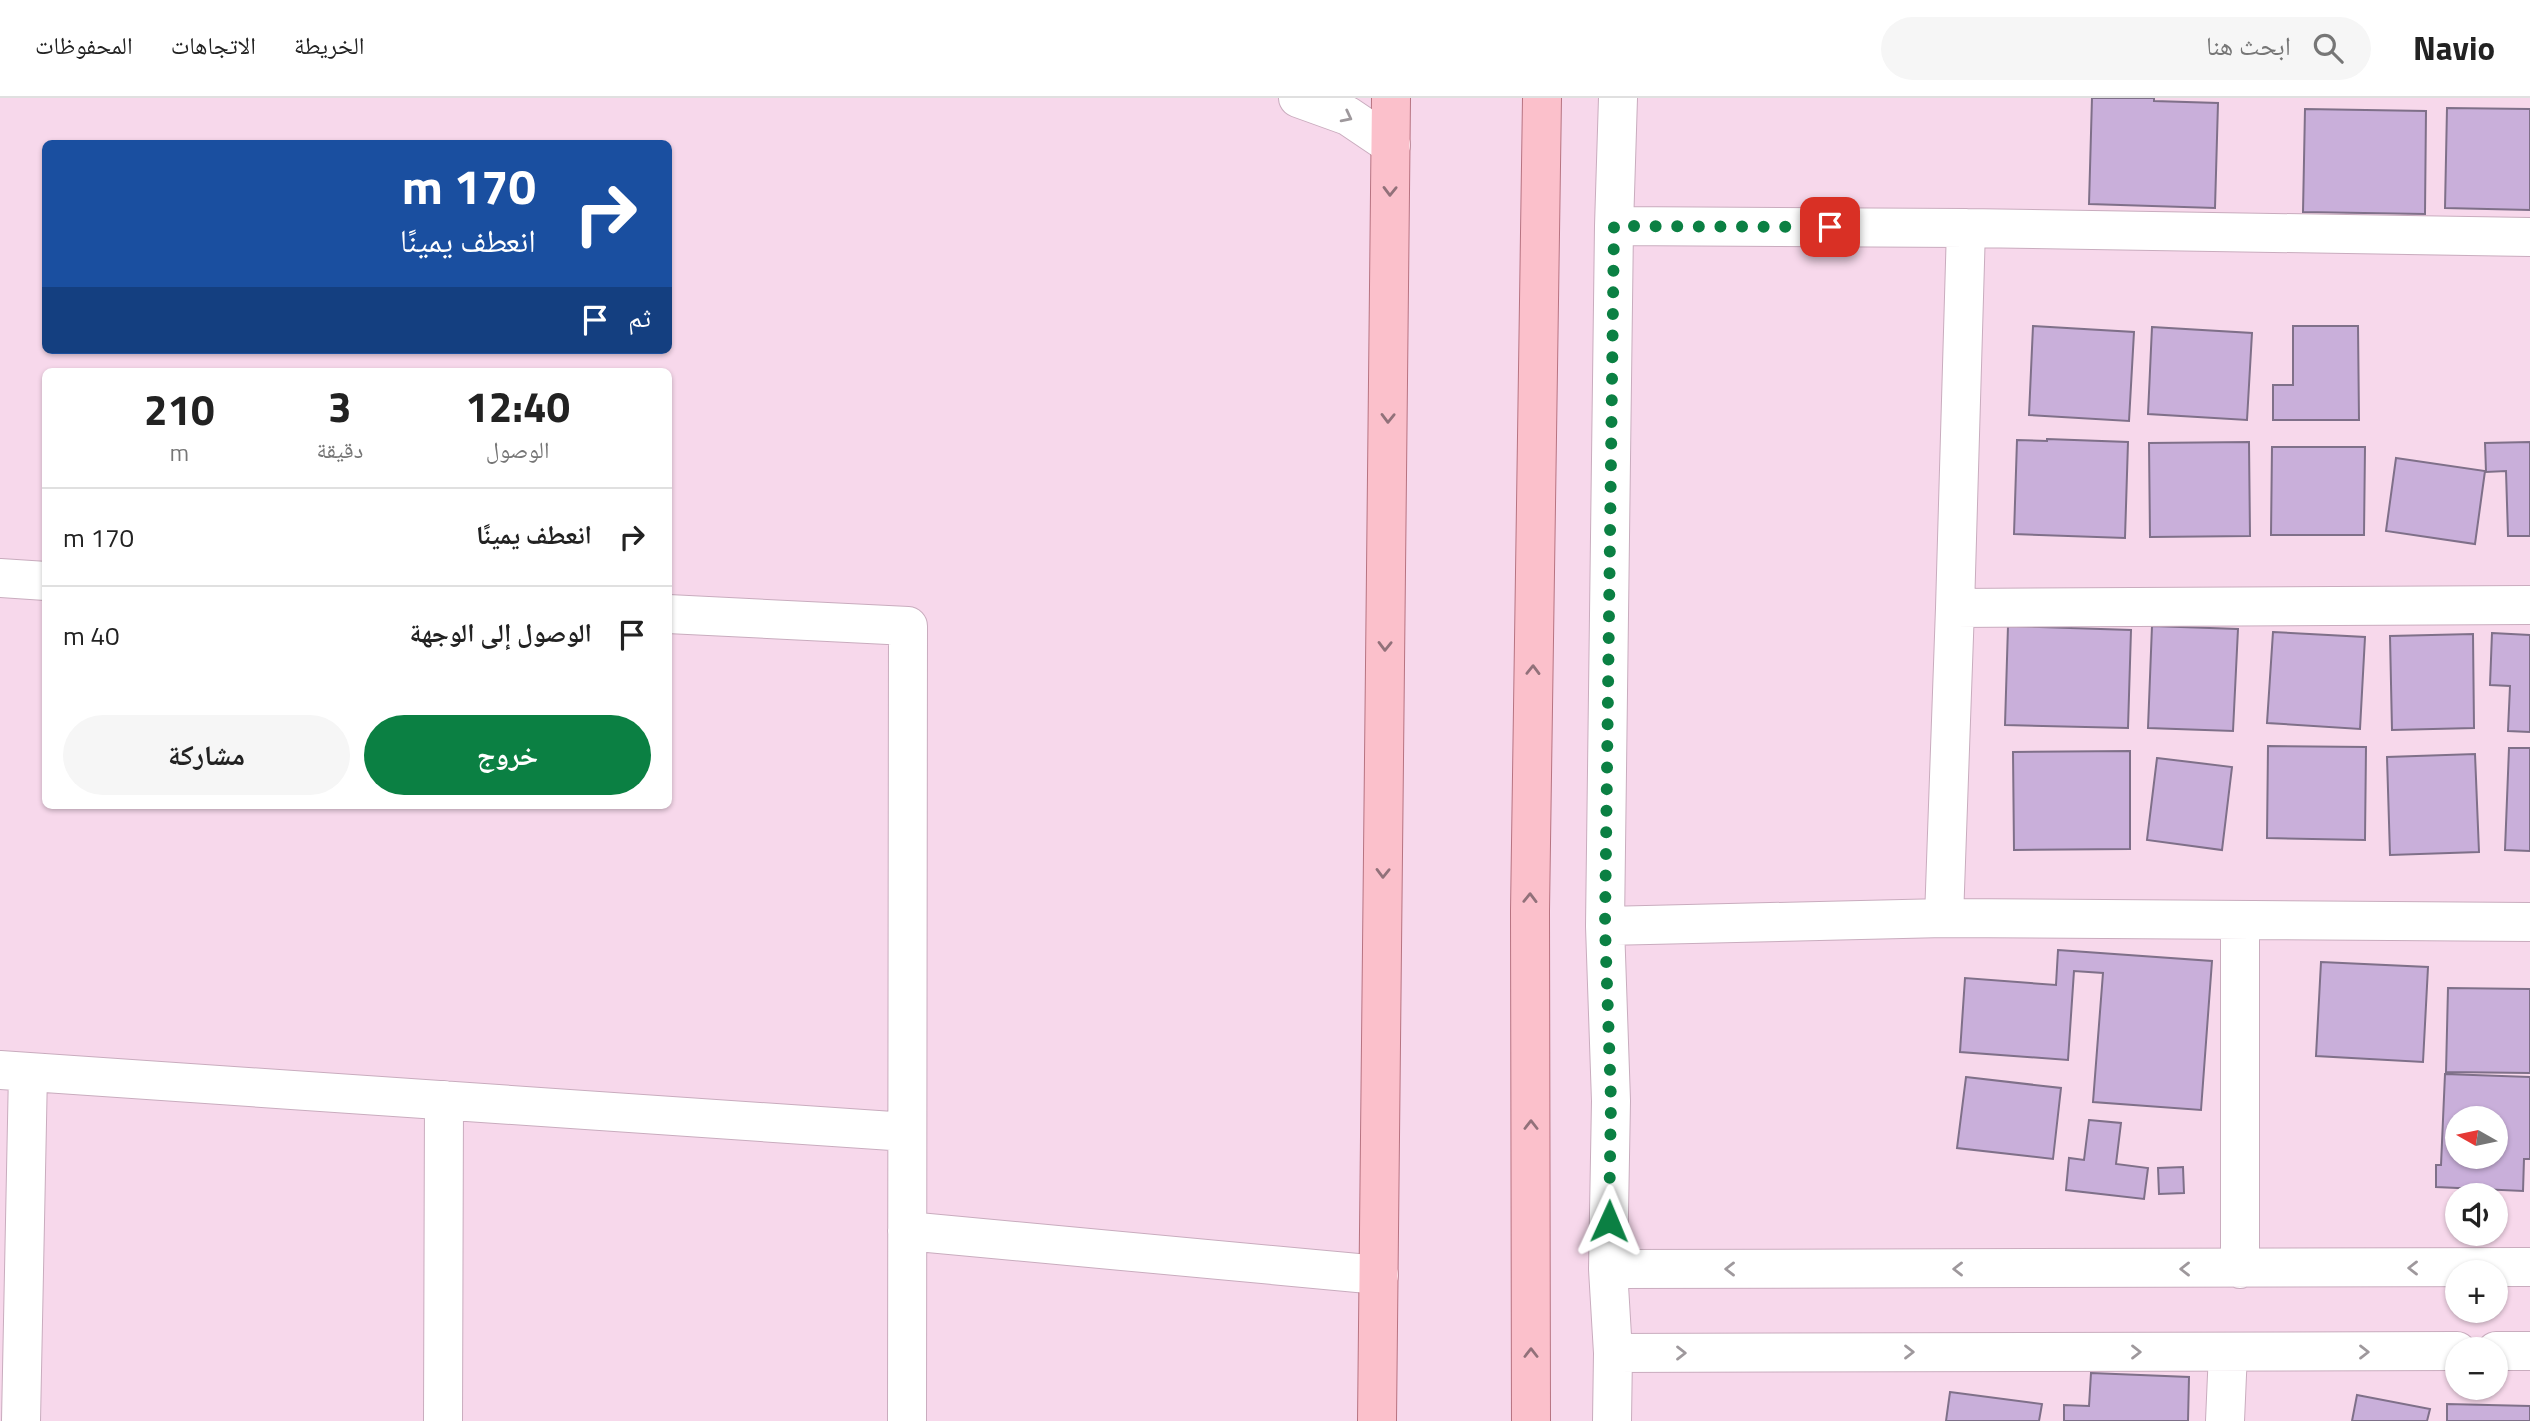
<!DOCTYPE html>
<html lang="ar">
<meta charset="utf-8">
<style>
:root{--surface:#fff;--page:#f6f6f6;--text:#222;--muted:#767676;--line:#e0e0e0;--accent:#0b8043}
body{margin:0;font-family:"Titillium Web","Noto Naskh Arabic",sans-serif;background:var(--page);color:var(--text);direction:rtl;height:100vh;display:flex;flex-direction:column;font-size:26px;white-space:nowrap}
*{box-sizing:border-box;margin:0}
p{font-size:23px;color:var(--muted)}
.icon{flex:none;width:38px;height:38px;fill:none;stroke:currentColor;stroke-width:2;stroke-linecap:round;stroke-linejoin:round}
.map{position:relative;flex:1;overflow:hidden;direction:ltr}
.side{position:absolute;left:42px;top:270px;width:630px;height:441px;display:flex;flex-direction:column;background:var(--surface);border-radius:10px;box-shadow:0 2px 5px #0004;direction:rtl}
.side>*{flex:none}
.hud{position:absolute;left:42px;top:42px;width:630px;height:214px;border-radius:10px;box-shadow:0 2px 5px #0004;direction:rtl;background:#1a4fa0;color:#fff;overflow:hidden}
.needle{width:46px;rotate:279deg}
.buttons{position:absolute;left:2445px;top:1008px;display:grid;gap:14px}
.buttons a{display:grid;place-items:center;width:63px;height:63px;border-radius:50%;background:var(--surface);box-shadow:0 2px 5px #0004;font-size:35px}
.pin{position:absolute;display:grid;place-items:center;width:60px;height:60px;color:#fff;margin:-30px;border-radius:14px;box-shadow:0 4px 10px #0006}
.me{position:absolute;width:77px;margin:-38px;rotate:1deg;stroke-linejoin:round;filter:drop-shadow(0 0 5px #0008)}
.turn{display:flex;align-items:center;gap:24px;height:147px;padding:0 21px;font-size:32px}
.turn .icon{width:91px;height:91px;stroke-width:2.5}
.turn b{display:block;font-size:49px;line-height:60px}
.then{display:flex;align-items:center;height:66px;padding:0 21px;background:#0003;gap:14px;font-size:26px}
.eta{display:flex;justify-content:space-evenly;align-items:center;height:119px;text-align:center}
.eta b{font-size:42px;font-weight:700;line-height:49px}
.primary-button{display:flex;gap:14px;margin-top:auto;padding:14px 21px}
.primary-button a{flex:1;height:80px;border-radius:42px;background:var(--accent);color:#fff;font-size:28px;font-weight:700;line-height:80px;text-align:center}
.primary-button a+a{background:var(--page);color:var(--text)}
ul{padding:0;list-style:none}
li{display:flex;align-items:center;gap:21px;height:98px;padding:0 21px;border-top:2px solid var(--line)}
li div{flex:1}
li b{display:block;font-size:26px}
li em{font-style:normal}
header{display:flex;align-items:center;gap:42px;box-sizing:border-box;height:98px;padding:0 35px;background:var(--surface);border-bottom:2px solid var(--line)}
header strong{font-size:33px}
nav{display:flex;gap:38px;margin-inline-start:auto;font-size:24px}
.search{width:490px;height:63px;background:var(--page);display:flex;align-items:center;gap:18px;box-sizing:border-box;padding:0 24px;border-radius:38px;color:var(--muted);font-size:26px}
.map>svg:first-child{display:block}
.building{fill:#c9afda;stroke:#7f7089;stroke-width:2;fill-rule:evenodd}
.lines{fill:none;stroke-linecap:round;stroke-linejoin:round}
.minor-casing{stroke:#c9acbe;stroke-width:40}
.major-casing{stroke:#b77381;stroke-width:40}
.minor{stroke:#fff;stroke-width:38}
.major{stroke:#fbc0cb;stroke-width:38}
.oneway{stroke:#9e989c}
.oneway2{stroke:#92717a}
.route{stroke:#0b8043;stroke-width:12;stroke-dasharray:0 21.6}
</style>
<header>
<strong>Navio</strong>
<div class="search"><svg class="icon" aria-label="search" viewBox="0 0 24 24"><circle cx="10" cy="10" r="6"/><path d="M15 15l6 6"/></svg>ابحث هنا</div>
<nav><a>الخريطة</a><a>الاتجاهات</a><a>المحفوظات</a></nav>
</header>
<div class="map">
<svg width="2530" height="1323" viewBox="0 0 2530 1323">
<rect width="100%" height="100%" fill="#f7d8eb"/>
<!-- building -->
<path class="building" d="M2092,0H2154V3L2218,5L2215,110L2089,106Z
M2447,10L2530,11V112L2445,110Z
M2305,11L2426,13L2425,116L2303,114Z
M2033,228L2134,234L2129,323L2029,317Z
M2293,228H2358L2359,322H2273V287H2293Z
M2152,229L2252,235L2247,322L2148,316Z
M2047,341L2128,344L2125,440L2014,436L2017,342L2047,343Z
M2249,344L2250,438L2150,439L2149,345Z
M2530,344V438H2508L2506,373L2486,374L2485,345Z
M2272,349H2365L2364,437H2271Z
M2396,360L2485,373L2475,446L2386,433Z
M2008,528L2131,532L2128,630L2005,627Z
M2152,528L2238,531L2233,633L2148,630Z
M2273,534L2365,539L2360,631L2267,625Z
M2492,535L2530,537V634L2508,633L2510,588L2490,587Z
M2473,536L2474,630L2392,632L2390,538Z
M2268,648L2366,649L2365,742L2267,740Z
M2509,650H2530V753L2505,752Z
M2130,653V751L2014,752L2013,654Z
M2475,656L2479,754L2390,757L2387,659Z
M2157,660L2232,669L2222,752L2147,742Z
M2058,852L2212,863L2201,1012L2093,1004L2103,875L2074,873L2068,962L1960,954L1965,880L2056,887Z
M2321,864L2428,869L2423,964L2316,958Z
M2448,890L2530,891V975L2446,974Z
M2445,976L2530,979V1061H2524L2523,1093L2436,1089V1067H2441ZM2457,1020H2496V1059H2457Z
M1966,979L2061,990L2053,1061L1957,1050Z
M2089,1022L2121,1025L2116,1066L2148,1070L2144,1101L2066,1092L2069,1060L2084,1062Z
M2183,1069L2184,1095L2159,1096L2158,1070Z
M2091,1275L2189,1279L2188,1323H2064V1307L2089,1308Z
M1950,1294L2042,1306L2039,1323H1946Z
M2357,1297L2430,1311L2427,1323H2352Z
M2447,1306L2530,1308V1323H2447Z"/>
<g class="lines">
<!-- minor casing -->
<g class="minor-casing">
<path id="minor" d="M1298,0L1348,18L1391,47
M1614,128L1966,130L2530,139
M0,480L46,483
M1955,510L2530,507
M668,516L908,528L907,1323
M1944,820L1955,510L1966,130
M2240,822V1171
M1605,828L1944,820L2530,824
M0,972L907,1034
M907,1133L1379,1177
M1608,1171L2530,1169
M2496,1253H2530
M1613,1255L2457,1253
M21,1323L28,974
M443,1323L444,1002
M1612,1323L1613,1255L1608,1171L1611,1003L1605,828L1614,128L1618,0
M2225,1323L2228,1254"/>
</g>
<!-- major casing -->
<g class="major-casing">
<path id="major" d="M1377,1323L1391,0
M1531,1323L1530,813L1542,0"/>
</g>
<!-- minor -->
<use href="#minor" class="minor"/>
<!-- major -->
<use href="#major" class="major"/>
</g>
<!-- one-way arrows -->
<defs><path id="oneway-chevron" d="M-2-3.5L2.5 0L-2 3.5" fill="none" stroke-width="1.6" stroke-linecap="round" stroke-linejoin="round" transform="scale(1.75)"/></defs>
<g class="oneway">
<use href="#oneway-chevron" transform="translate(1347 19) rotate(27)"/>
<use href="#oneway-chevron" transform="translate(2413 1170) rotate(180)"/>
<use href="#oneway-chevron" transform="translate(1730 1171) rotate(180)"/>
<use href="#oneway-chevron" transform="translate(1958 1171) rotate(180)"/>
<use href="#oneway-chevron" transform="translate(2185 1171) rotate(180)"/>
<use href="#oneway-chevron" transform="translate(1909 1254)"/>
<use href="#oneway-chevron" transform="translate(2136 1254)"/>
<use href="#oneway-chevron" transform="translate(2364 1254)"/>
<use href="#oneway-chevron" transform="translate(1681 1255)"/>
</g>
<g class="oneway2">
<use href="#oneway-chevron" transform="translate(1390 93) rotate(91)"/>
<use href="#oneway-chevron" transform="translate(1388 320) rotate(91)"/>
<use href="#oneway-chevron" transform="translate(1385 548) rotate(91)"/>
<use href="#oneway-chevron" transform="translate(1533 572) rotate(-89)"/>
<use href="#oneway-chevron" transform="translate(1383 775) rotate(91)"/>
<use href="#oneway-chevron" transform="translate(1530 800) rotate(-89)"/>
<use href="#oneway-chevron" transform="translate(1531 1027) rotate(-90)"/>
<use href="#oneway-chevron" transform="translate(1531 1255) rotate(-90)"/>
</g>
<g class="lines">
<!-- route -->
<path class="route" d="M1609,1123L1611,1003L1605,828L1614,128L1830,129"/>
</g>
</svg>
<div class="buttons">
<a><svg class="needle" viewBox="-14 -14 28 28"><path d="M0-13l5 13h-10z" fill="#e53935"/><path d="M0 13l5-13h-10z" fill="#767676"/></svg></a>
<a><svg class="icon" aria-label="sound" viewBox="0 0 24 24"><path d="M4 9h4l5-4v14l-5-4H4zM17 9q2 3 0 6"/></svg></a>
<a>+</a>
<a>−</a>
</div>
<div class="pin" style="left:1830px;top:129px;background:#d93025"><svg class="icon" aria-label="arrive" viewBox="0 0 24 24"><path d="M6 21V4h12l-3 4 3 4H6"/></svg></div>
<svg class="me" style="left:1609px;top:1123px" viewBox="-20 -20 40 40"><path d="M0-17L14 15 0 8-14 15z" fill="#0b8043" stroke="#fff" stroke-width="4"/></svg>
<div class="hud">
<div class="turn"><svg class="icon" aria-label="right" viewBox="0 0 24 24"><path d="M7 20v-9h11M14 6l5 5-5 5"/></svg><div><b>170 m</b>انعطف يمينًا</div></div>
<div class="then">ثم<svg class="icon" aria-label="arrive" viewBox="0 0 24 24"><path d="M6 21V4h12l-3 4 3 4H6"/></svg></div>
</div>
<section class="side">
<div class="eta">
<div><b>12:40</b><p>الوصول</p></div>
<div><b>3</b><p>دقيقة</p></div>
<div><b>210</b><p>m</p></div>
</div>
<ul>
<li><svg class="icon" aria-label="right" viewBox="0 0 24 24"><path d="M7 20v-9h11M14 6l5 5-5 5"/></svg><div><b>انعطف يمينًا</b></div><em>170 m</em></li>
<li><svg class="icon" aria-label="arrive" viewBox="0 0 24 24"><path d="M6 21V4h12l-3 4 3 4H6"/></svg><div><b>الوصول إلى الوجهة</b></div><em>40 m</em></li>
</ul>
<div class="primary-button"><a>خروج</a><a>مشاركة</a></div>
</section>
</div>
